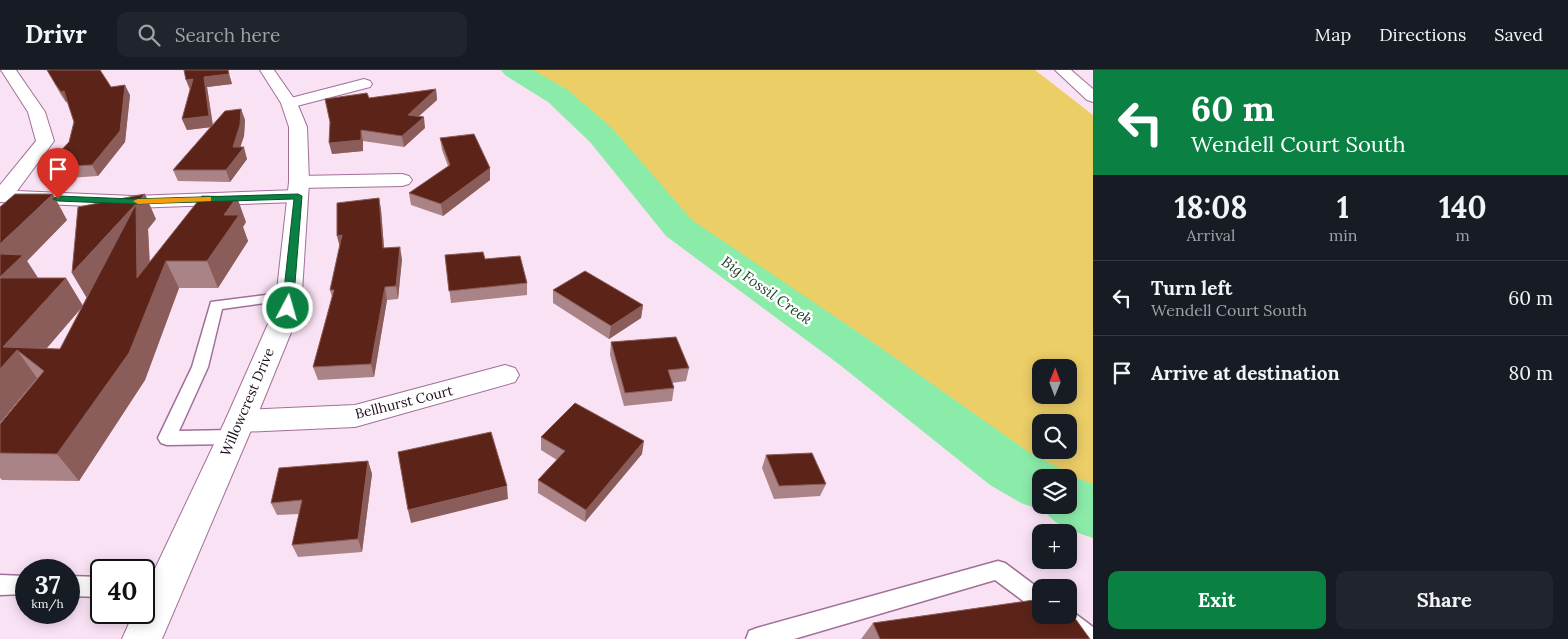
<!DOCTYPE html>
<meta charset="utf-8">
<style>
:root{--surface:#171b24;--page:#20242c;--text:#f1f3f6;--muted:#9ea1a6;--line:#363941;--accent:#0b8043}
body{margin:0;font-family:Lora,serif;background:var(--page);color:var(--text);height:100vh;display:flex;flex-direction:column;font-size:19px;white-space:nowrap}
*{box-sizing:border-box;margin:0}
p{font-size:16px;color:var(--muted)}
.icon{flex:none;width:28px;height:28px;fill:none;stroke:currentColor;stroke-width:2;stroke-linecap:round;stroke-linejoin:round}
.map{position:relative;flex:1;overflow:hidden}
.drawer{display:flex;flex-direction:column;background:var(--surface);width:475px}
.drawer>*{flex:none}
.hud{background:#0b8043;color:#fff;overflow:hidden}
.needle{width:32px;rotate:1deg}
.tools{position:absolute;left:1032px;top:289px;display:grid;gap:10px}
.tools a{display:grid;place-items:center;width:45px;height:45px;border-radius:10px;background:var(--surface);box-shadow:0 2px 12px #0003;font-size:25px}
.speed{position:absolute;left:15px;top:489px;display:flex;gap:10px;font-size:25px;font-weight:700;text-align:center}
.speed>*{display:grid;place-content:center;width:65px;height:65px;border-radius:50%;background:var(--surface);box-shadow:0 2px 12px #0003;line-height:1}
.speed small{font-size:12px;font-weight:400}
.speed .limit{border:2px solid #111;border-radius:8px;background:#fff;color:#111}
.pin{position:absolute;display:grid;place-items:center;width:42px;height:42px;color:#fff;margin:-51px -21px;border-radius:50% 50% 50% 0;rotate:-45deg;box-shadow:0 0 5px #0007}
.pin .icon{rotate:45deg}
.me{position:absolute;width:55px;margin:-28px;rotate:6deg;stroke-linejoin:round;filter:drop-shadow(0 0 4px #0008)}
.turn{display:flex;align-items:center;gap:18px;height:105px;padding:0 15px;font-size:22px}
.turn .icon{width:65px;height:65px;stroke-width:2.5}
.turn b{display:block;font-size:35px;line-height:42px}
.eta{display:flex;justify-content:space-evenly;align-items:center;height:85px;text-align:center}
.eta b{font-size:30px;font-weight:700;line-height:35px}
.action{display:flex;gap:10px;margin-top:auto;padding:10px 15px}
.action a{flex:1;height:58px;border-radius:10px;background:var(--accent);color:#fff;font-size:20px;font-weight:700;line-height:58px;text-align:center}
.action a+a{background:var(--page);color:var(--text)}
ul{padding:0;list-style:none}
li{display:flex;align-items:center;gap:15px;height:75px;padding:0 15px;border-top:1px solid var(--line)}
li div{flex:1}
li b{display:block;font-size:19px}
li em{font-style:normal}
header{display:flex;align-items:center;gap:30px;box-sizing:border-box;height:70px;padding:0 25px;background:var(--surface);border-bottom:1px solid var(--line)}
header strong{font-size:24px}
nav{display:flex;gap:28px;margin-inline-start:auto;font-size:18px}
.search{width:350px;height:45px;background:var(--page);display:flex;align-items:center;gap:12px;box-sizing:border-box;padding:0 18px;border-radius:10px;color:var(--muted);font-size:19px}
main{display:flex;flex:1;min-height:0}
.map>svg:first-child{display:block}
.green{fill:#ecce67;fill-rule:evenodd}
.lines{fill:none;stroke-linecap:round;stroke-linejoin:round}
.river{fill:#8becaa;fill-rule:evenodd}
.lane-casing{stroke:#a16f98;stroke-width:3}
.street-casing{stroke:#a16f98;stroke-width:2}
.secondary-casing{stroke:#a16f98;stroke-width:2}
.lane{fill:#fff;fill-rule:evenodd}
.street{fill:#fff;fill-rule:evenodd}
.secondary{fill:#fff;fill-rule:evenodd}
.wall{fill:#aa8386}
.shaded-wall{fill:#8b5d5a}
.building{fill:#5c2418;stroke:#8b5d5a}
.route{fill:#0b8043;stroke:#07532c}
.slow{fill:#f59e0b}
.labels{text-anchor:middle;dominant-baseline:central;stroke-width:5;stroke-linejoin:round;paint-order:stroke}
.street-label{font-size:14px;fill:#210e1e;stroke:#fff}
.water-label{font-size:15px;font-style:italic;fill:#1b442a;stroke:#fff}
</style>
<header>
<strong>Drivr</strong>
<div class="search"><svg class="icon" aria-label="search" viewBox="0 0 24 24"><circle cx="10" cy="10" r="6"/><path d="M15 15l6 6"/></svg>Search here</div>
<nav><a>Map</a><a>Directions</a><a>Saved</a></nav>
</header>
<main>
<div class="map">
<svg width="1093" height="569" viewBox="0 0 1093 569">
<rect width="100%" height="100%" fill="#f9e2f4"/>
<!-- green -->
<path class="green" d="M514,0H1035L1093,45V443L1069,430V408H1041V416L1010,399L857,284L679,158L601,65L558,26ZM1041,298H1069V325H1041ZM1041,352H1069V380H1041Z"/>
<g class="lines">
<!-- river -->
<path class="river" d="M501,0H533L568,20L612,58L692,150L874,273L1030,383L1061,399L1065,407L1069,405L1093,414V468C1076,462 1053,456 1044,439L1041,440L1021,433L990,415L840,295L666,166L590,72L548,32L505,5ZM1041,408H1069V435H1041Z"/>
<!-- lane casing -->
<g class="lane-casing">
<path id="lane" d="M289,222L294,223L296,226L294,229L222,239L208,297L179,361L233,360L239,362L241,367L239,372L233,374L167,375L161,373L158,368L192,297L211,232Z
M998,491L1005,493L1041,520V542L1034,539L995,510L794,569H746L749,561L757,558Z
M0,505L26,506V524L0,525Z
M69,506L101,507V527L69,526Z
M1069,539L1093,557V569H1074L1051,552L1048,545H1069Z"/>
</g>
<!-- street casing -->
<g class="street-casing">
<path id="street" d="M1,0H16L45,42L54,71L17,121L133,126L298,120L305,122L308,126L305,130L298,132L133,138L0,132V115L36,71L28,42Z
M1055,0H1071L1093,19V32L1087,30Z
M364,9L370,11L372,14L370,17L289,38L283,36L281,33L283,30Z
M402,104L409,106L412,110L409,114L402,116L299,118L292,116L289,112L292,108L299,106Z
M505,295L515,298L519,305L515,312L355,357L240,362L229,359L225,351L229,343L240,340L355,335Z"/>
</g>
<!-- secondary casing -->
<g class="secondary-casing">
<path id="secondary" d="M260,0H274L297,33L307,57L309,112L301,238L255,351L162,569H122L134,542H144V522L225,351L275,238L289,112V57L281,33Z"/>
</g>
<!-- lane -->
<use href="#lane" class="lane"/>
<!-- street -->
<use href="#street" class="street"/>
<!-- secondary -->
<use href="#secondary" class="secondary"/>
</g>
<!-- wall -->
<path class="wall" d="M47,0H100L111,17L130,25L125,72L98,106L53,109L46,97L69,72L74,52L67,32H66L61,25Z
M228,0L232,14L207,17L213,55L241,39L245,50L244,66L240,77L247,89L230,112L178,111L173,100L210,57L187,60L182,49L190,20Z
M436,19L437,30L419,46L425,58L404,77L363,71V81L332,84L330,52L369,28Z
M440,68L490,98V110L443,146L411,135L409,123L448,96L442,80Z
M15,124L67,150L27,191L38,208H66L83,236L46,279H60L87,228L72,203L156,149L148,159L150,193L246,152L243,157L248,171L218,218H179L145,310L79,411L2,410L0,408V354L37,308L0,353Z
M379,128L381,140L384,178L402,189L398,229L387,230L374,307L318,310L313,297L332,227L330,220L340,177Z
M445,185L485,189L527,213V225L451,233Z
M553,220L643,235L641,248L609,269L553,233Z
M611,272L689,298L686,311L672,313L674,318L672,331L624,336L610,285Z
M541,367L642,384L585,452L538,423V410L557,390L541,380Z
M766,385L826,414L820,426L774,429L762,398Z
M368,391L372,404L362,482L298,487L292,475L299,444L277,445L271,433Z
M873,553L1090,569H861Z"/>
<!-- shaded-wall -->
<path class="shaded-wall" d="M229,4L232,14L207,17L213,57L187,60L182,49L204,7Z
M193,9L190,20L186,10Z
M125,15L130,25L125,72L98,106L92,95Z
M436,19L437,30L409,55L408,45Z
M64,21L69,31L66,32L61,22Z
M241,39L245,50L244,66L238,84L244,77L247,89L230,112L226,100L233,77Z
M424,47L425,58L404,77L402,66Z
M361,60L363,71V81L332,84L329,73Z
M490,98V110L443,146L441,134Z
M53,124L67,150L27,191L40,211L18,235L0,207V174Z
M145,124L156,149L148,159L151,228L166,191L179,218L145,310L79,411L57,384L88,230L72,203Z
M237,127L246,152L243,157L248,171L218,218L207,191L224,145Z
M379,128L381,140L385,190L383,178Z
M342,165L340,178L337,166Z
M400,177L402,189L398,229L396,216Z
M66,208L83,236L34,293L17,280L37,308L0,353V299L3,277Z
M385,217L387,230L374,307L371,294Z
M643,235L641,248L609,269L611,256Z
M644,371L642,384L585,452L586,440Z
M368,391L372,404L362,482L358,469Z
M507,416L508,429L411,453L408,440Z"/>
<!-- building -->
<path class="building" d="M47,0H100L111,17L125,15L120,61L92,95L46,97L69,72L74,52L64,21L61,22L56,15Z
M184,0H228L229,4L204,7L209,46L182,49L193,9L186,10Z
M436,19L408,45L424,47L402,66L361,60V70L329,73L330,52L325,29L367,23L369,28Z
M241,39L240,55L233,77H244L226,100H173L225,41Z
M474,64L490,98L441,134L409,123L450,95L440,68Z
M15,124H53L0,174V137Z
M145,124L72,203L78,137Z
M202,126L237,127L224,145H239L207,191H166L129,283L57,384L0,383V354L44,301L17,280L0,299V208H66L3,277L60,279L136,134L137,208Z
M379,128L383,178L400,177L396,216L385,217L371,294L313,297L334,220H330L342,165L337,166V133Z
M483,182L485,189L520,186L527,213L449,221L445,185Z
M0,184L23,185L0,207Z
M585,201L643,235L611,256L553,220Z
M676,267L689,298L668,300L674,318L625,323L611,272Z
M575,333L644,371L586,440L538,410L565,381L541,367Z
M491,362L507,416L408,440L398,382Z
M812,383L826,414L779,416L766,385Z
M368,391L358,469L292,475L302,430L271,433L279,398Z
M1041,529V545H1069V540L1090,569H880L873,553Z"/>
<!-- route -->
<path class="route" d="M298,124L302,126L293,238L288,241L282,238L294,129L133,134L58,131L53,129L58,126L133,129Z"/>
<!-- slow -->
<path class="slow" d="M208,127H211V131L138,134L133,131L138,129Z"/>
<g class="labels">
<!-- street labels -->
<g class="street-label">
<text transform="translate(247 332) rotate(-67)">Willowcrest Drive</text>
<text transform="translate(404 332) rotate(-14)">Bellhurst Court</text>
</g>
<!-- water labels -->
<g class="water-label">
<text transform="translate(767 220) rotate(35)">Big Fossil Creek</text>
</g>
</g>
</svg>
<div class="tools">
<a><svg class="needle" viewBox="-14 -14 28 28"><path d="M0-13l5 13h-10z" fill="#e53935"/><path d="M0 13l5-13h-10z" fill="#9ea1a6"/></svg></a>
<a><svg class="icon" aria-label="search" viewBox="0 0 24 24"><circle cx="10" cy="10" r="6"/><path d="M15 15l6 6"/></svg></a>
<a><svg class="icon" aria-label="layers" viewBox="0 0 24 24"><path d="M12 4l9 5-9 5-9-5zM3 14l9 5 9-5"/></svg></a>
<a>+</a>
<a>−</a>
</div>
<div class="speed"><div>37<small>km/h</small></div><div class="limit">40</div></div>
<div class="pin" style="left:58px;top:129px;background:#d93025"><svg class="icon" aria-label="arrive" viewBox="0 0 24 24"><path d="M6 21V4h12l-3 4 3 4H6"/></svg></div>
<svg class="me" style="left:288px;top:238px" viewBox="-20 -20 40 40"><circle r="17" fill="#0b8043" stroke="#fff" stroke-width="3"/><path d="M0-11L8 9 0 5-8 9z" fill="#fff"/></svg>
</div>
<section class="drawer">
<div class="hud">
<div class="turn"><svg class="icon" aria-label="left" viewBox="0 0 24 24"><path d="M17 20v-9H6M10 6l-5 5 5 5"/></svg><div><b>60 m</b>Wendell Court South</div></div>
</div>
<div class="eta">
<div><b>18:08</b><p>Arrival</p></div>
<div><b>1</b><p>min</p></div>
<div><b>140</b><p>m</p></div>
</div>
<ul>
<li><svg class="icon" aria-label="left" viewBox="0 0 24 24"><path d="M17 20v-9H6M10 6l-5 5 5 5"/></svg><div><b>Turn left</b><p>Wendell Court South</p></div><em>60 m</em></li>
<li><svg class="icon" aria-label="arrive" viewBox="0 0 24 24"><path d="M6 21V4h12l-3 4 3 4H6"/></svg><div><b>Arrive at destination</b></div><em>80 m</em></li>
</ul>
<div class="action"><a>Exit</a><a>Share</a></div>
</section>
</main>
